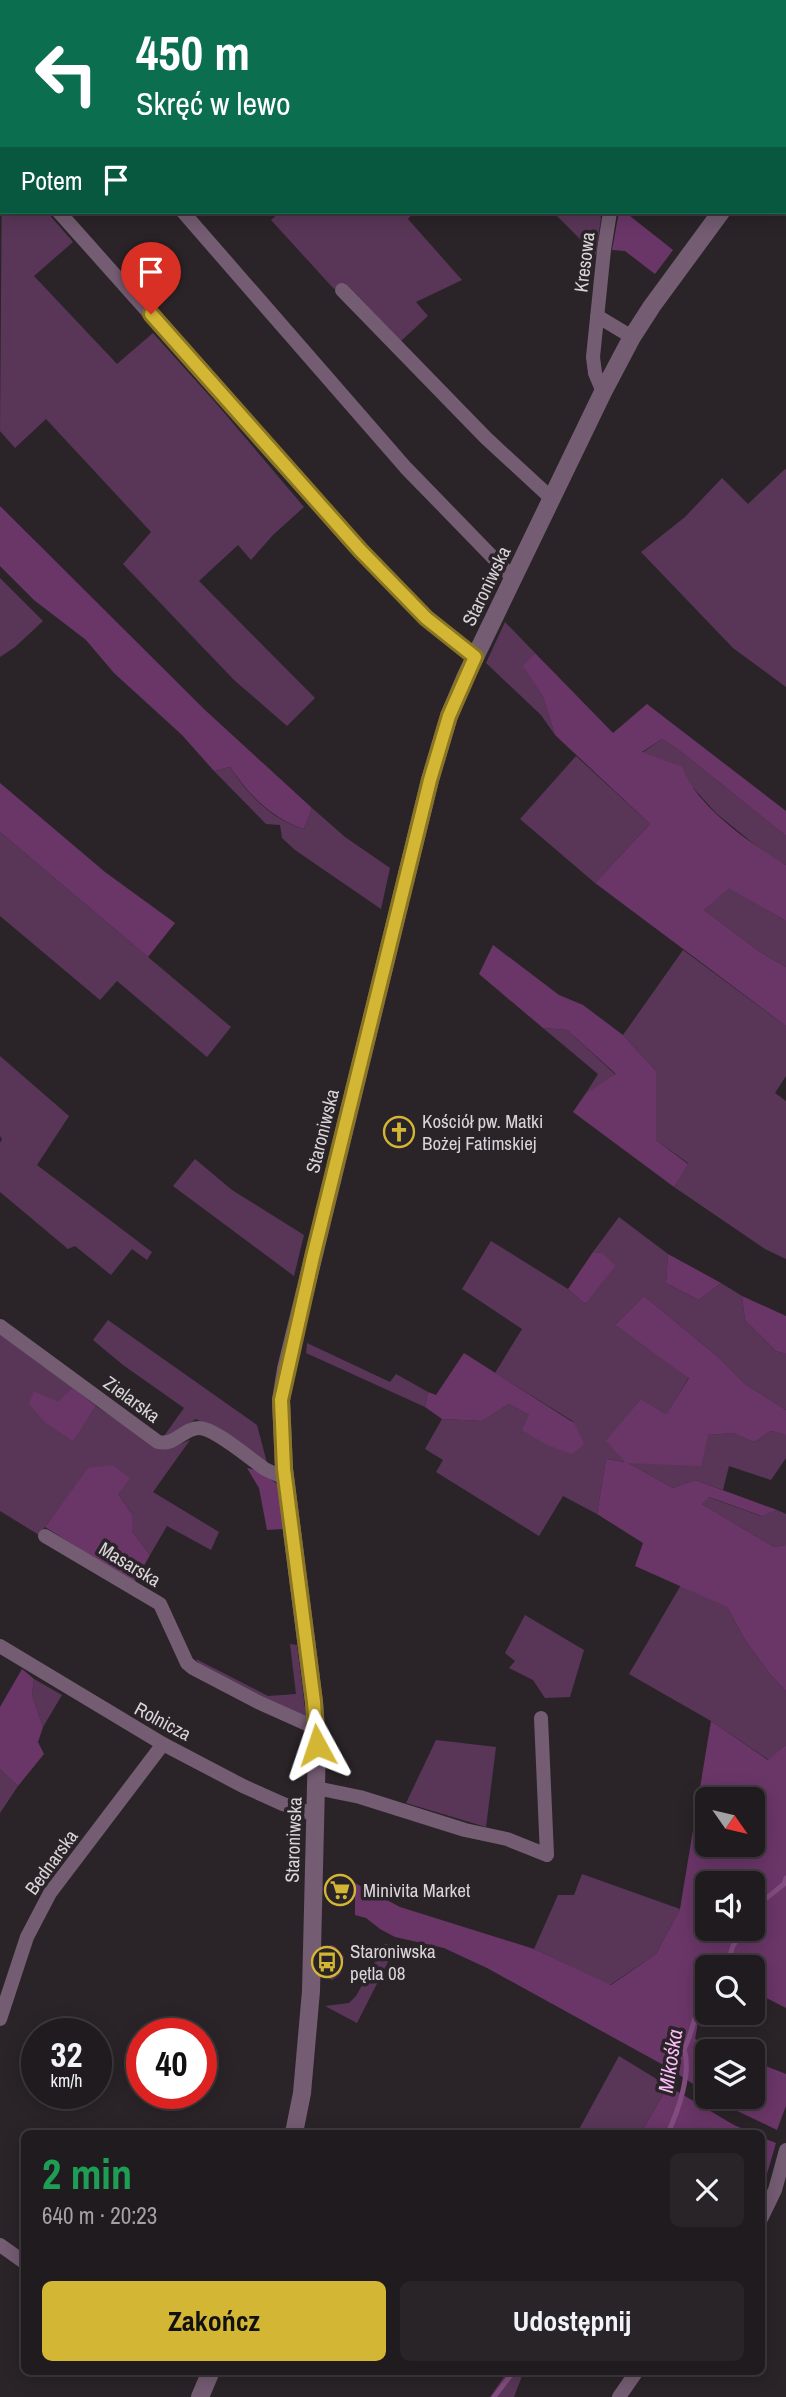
<!DOCTYPE html>
<html lang="pl">
<meta charset="utf-8">
<style>
:root{--surface:#201b1f;--page:#282428;--text:#f1f3f6;--muted:#a2a1a4;--line:#3d393d;--accent:#d4b635}
body{margin:0;font-family:"Archivo Narrow",sans-serif;background:var(--page);color:var(--text);height:100vh;display:flex;flex-direction:column;font-size:26px;white-space:nowrap}
*{box-sizing:border-box;margin:0}
p{font-size:23px;color:var(--muted)}
.icon{flex:none;width:38px;height:38px;fill:none;stroke:currentColor;stroke-width:2;stroke-linecap:round;stroke-linejoin:round}
.map{position:relative;flex:1;overflow:hidden}
.details{position:absolute;left:21px;top:2130px;width:744px;height:245px;display:flex;flex-direction:column;background:var(--surface);border-radius:10px;box-shadow:0 4px 18px #0003,0 0 0 2px var(--line)}
.details>*{flex:none}
.top-card{position:absolute;left:0px;top:0px;width:788px;height:214px;box-shadow:0 4px 18px #0003,0 0 0 2px var(--line);background:#0b6e4f;color:#fff;overflow:hidden}
.needle{width:46px;rotate:124deg}
.controls{position:absolute;left:695px;top:1787px;display:grid;gap:14px}
.controls a{display:grid;place-items:center;width:70px;height:70px;border-radius:10px;background:var(--surface);box-shadow:0 4px 18px #0003,0 0 0 2px var(--line);font-size:35px}
.speed{position:absolute;left:21px;top:2018px;display:flex;gap:14px;font-size:35px;font-weight:700;text-align:center}
.speed>*{display:grid;place-content:center;width:91px;height:91px;border-radius:50%;background:var(--surface);box-shadow:0 4px 18px #0003,0 0 0 2px var(--line);line-height:1}
.speed small{font-size:18px;font-weight:400}
.speed .limit{border:10px solid #d22;background:#fff;color:#111}
.pin{position:absolute;display:grid;place-items:center;width:60px;height:60px;color:#fff;margin:-72px -30px;border-radius:50% 50% 50% 0;rotate:-45deg;box-shadow:0 0 7px #0007}
.pin .icon{rotate:45deg}
.me{position:absolute;width:77px;margin:-38px;rotate:355deg;stroke-linejoin:round;filter:drop-shadow(0 0 5px #0008)}
.turn{display:flex;align-items:center;gap:24px;height:147px;padding:0 21px;font-size:32px}
.turn .icon{width:91px;height:91px;stroke-width:2.5}
.turn b{display:block;font-size:49px;line-height:60px}
.then{display:flex;align-items:center;height:66px;padding:0 21px;background:#0003;gap:14px;font-size:26px}
.round{display:grid;place-items:center;flex:none;width:74px;height:74px;border-radius:10px;background:var(--page)}
.headline{display:flex;align-items:center;justify-content:space-between;height:119px;padding:0 21px}
h1{font-size:42px;font-weight:800;line-height:52px;color:#1e9e55}
.action{display:flex;gap:14px;margin-top:auto;padding:14px 21px}
.action a{flex:1;height:80px;border-radius:10px;background:var(--accent);color:#111;font-size:28px;font-weight:800;line-height:80px;text-align:center}
.action a+a{background:var(--page);color:var(--text)}
.map>svg:first-child{display:block}
.green{fill:#593658}
.forest{fill:#6a3668;fill-rule:evenodd}
.lines{fill:none;stroke-linecap:round;stroke-linejoin:round}
.stream{stroke:#824c80;stroke-width:5}
.minor{stroke:#745c72;stroke-width:14}
.tertiary{stroke:#745c72;stroke-width:18}
.route-casing{stroke:#8a7622;stroke-width:18}
.route{stroke:#d4b635;stroke-width:12}
.labels{text-anchor:middle;dominant-baseline:central;stroke-width:7;stroke-linejoin:round;paint-order:stroke}
.street-label{font-size:19px;fill:#d8d4d8;stroke:#2a2429}
.poi-label{font-size:19px;fill:#d8d4d8;stroke:#2a2429;text-anchor:start}
.water-label{font-size:21px;font-style:italic;fill:#fabbf6;stroke:#2a2429}
</style>
<div class="map">
<svg width="786" height="2397" viewBox="0 0 786 2397">
<rect width="100%" height="100%" fill="#2a2429"/>
<!-- green -->
<path class="green" d="M2,167V212H47L73,242L34,276L117,364L153,333L215,402L304,507L273,535L251,560L238,545L199,581L315,698L287,726L234,680L123,564L151,532L46,419L15,448L0,431Z
M280,212H414L408,219L462,280L416,302L428,316L401,341L345,283L334,289L271,220Z
M553,212H599L601,218L596,255Z
M785,469L786,470V687L733,648L641,552L685,517L722,478L748,504Z
M0,578L43,621L15,647L0,657Z
M505,622L535,653L524,667L543,697L555,735L541,715L486,663Z
M662,739L679,750L786,836V865L765,853L716,813L686,780L642,753Z
M576,756L650,824L595,883L520,819Z
M230,767C248,795 271,819 304,829L312,808L345,837L390,868L381,909L295,850L282,838L280,825L266,824L214,771Z
M0,832L231,1027L207,1057L117,981L100,1000L0,916Z
M729,887L786,921V967L760,952L704,910Z
M683,950L786,1026V1076L775,1093L786,1101V1259L765,1249L674,1187L688,1163L656,1140V1071L623,1035Z
M543,1028L567,1030L616,1075L586,1093L598,1074Z
M0,1056L69,1116L37,1165L152,1252L147,1260L132,1249L111,1275L75,1246L68,1249L0,1192V1143L2,1139L0,1136Z
M195,1159L232,1190L304,1235L294,1276L173,1186Z
M619,1217L668,1254L666,1283L699,1300L721,1283L742,1296L745,1320L776,1351L786,1354V1410L745,1384L717,1356L644,1296L615,1325L689,1377L666,1416L641,1399L607,1442L626,1462L708,1435L733,1433L754,1442L771,1431L786,1435V1458L771,1480L729,1466L723,1490L695,1480L673,1488L626,1462L606,1459L597,1514L563,1496L539,1536L436,1472L443,1460L425,1449L442,1419L482,1421L509,1404L529,1415L574,1422L495,1373L522,1329L462,1289L491,1241L568,1289L585,1304L602,1253L593,1252Z
M108,1320L257,1425L267,1463L230,1437L196,1419L161,1440L184,1408L123,1365L93,1340Z
M0,1333L73,1388L72,1441L96,1406L157,1447L168,1449L190,1440L153,1492L219,1532L211,1550L167,1526L150,1555L132,1531V1514L118,1494L88,1469L39,1535L0,1511Z
M307,1343L390,1382L396,1374L428,1392L425,1407L306,1353Z
M708,1497L761,1516L777,1510L786,1514V1545L774,1547L702,1504Z
M681,1585L727,1607L745,1640L770,1674L786,1691V1745L769,1760L711,1721L629,1674Z
M525,1615L584,1650L570,1697L545,1698L533,1680L509,1668L515,1661L505,1653Z
M290,1644L297,1645L306,1716L200,1668L196,1659L268,1696L296,1694Z
M34,1679L62,1695L43,1727L32,1695Z
M436,1740L496,1747L486,1827L406,1803Z
M0,1769L18,1786L0,1813Z
M582,1874L680,1909L656,1954L610,1985L534,1949L558,1895H574Z
M385,1944L396,1946L357,2023L325,2006L349,2003L356,1996Z
M330,1945L335,1946L344,1957L340,1974L332,1980L328,1978Z
M619,2056L668,2086L641,2133H577Z
M508,2371H524L514,2397H490Z"/>
<!-- forest -->
<path class="forest" d="M619,212H625L673,250L655,274L625,251L612,250Z
M0,506L205,710L312,808L304,829C271,818 249,795 230,767L214,771L182,735L114,673L86,640L34,600L0,566Z
M535,653L613,733L647,704L786,811V836L679,750L662,739L642,752L682,767C695,805 752,845 786,865V921L729,888L704,910L760,952L786,967V1026L595,883L650,824L555,735L543,697L523,666Z
M0,783L105,872L175,923L148,957L0,832Z
M493,945L559,995L583,1005L623,1035L656,1071V1140L688,1164L674,1187L573,1112L586,1093L616,1074L567,1030L543,1028L479,974Z
M593,1252L602,1253L615,1266L585,1304L568,1289Z
M668,1254L721,1283L699,1300L666,1283Z
M644,1296L717,1356L745,1384L786,1410V1435L771,1431L754,1442L733,1433L708,1435L701,1466L628,1463L673,1488L695,1480L777,1510L762,1516L709,1497L702,1504L774,1547L786,1545V1691L770,1674L745,1640L727,1607L635,1566L643,1543L597,1514L606,1459L625,1462L606,1441L641,1399L666,1415L689,1378L615,1325Z
M742,1296L786,1316V1354L776,1351L745,1320Z
M464,1353L574,1423L584,1444L572,1454L547,1445L522,1430L529,1415L509,1404L482,1421L442,1419L425,1407L428,1392L436,1395Z
M73,1388L96,1406L73,1441L46,1423L29,1404L34,1391L58,1402Z
M112,1465L130,1478L118,1494L132,1514V1531L150,1555L134,1583L45,1527L88,1468Z
M247,1468L260,1471L277,1484L283,1529L267,1530L259,1488Z
M22,1669L34,1679L32,1695L43,1727L38,1742L44,1754L18,1786L0,1769V1707Z
M711,1721L768,1760L786,1745V2008L753,1991L752,1967H707V2003L700,2011L695,2039L726,2051H707V2093L667,2067L487,1968L444,1948L395,1937L380,1929L366,1918L355,1915V1883L400,1907L534,1949L611,1985L656,1954L680,1909ZM707,1799H752V1844H707ZM707,1883H752V1928H707Z
M753,2061L786,2074V2106L777,2130L731,2108L713,2097L752,2096Z
M668,2086L734,2125L753,2133H641Z
M761,2137L776,2143L764,2184L761,2183Z"/>
<g class="lines">
<!-- stream -->
<path class="stream" d="M752,1915L759,1904L784,1884L786,1878
M726,1967L733,1946L744,1928
M668,2133C678,2111 692,2072 684,2049C694,2031 693,2011 707,1995
M494,2397L514,2371"/>
<!-- minor -->
<path class="minor" d="M612,0L613,2
M0,11L2,13
M0,150L2,152
M59,212L360,550L426,618L475,657
M183,212L406,468L513,578
M342,290L486,438L551,498
M597,316L632,337
M603,392L595,373L593,357L604,250L610,212
M0,1326L158,1442C176,1446 183,1428 199,1428C215,1428 250,1459 265,1469C271,1472 278,1475 285,1478
M45,1536L160,1604L187,1663L193,1668L258,1702L316,1728
M0,1646L163,1744L243,1786L283,1804L316,1815
M316,1788L360,1797L465,1830L507,1839L547,1855L541,1718
M0,2019L27,1937L50,1893L163,1744
M761,2219L775,2190L786,2150
M0,2245L24,2262
M619,2397L637,2371"/>
<!-- tertiary -->
<path class="tertiary" d="M294,2133L302,2093L311,1991L317,1745L314,1702L284,1469L281,1400L286,1369L430,780L449,716L465,678L603,392L632,337L652,306L721,212
M200,2397L211,2371"/>
</g>
<g class="lines">
<!-- route casing -->
<g class="route-casing">
<path id="route" d="M151,314L360,550L426,618L475,657L449,716L430,780L313,1257L281,1400L284,1469L314,1702L317,1745"/>
</g>
<!-- route -->
<use href="#route" class="route"/>
</g>
<!-- icons -->
<defs>
<g id="church-ring" transform="scale(1.575)"><circle r="9.5" fill="#2a2429" stroke="#d4b635" stroke-width="1.5"/><path d="M-1.2-6h2.4v3.5h3.3v2.4h-3.3V6h-2.4V-.1h-3.3v-2.4h3.3Z" fill="#d4b635"/></g>
<g id="supermarket-ring" transform="scale(1.575)"><circle r="9.5" fill="#2a2429" stroke="#d4b635" stroke-width="1.5"/><path d="M-6-5.5h2.5l.6 2H6L4.5 2H-2.5L-4.4-4H-6ZM-1.5 3.2a1.3 1.3 0 1 0 .1 0ZM3 3.2a1.3 1.3 0 1 0 .1 0Z" fill="#d4b635"/></g>
<g id="bus-ring" transform="scale(1.575)"><circle r="9.5" fill="#2a2429" stroke="#d4b635" stroke-width="1.5"/><path d="M-5-6H5V4H4V6H2V4H-2V6H-4V4H-5ZM-3.5-4V0h7V-4ZM-3.5 1.2v1.5H-2V1.2ZM2 1.2v1.5H3.5V1.2Z" fill="#d4b635"/></g>
</defs>
<g fill-rule="evenodd">
<use href="#church-ring" x="399" y="1132"/>
<use href="#supermarket-ring" x="340" y="1890"/>
<use href="#bus-ring" x="327" y="1962"/>
</g>
<g class="labels">
<!-- street labels -->
<g class="street-label">
<text transform="translate(584 262) rotate(-83)">Kresowa</text>
<text transform="translate(486 586) rotate(-64)">Staroniwska</text>
<text transform="translate(322 1131) rotate(-76)">Staroniwska</text>
<text transform="translate(132 1399) rotate(36)">Zielarska</text>
<text transform="translate(130 1564) rotate(31)">Masarska</text>
<text transform="translate(163 1721) rotate(28)">Rolnicza</text>
<text transform="translate(293 1840) rotate(-88)">Staroniwska</text>
<text transform="translate(51 1862) rotate(-54)">Bednarska</text>
</g>
<!-- poi labels -->
<g class="poi-label">
<text x="422" y="1121">Kościół pw. Matki<tspan x="422" dy="22">Bożej Fatimskiej</tspan></text>
<text x="363" y="1890">Minivita Market</text>
<text x="350" y="1951">Staroniwska<tspan x="350" dy="22">pętla 08</tspan></text>
</g>
<!-- water labels -->
<g class="water-label">
<text transform="translate(670 2061) rotate(-81)">Mikośka</text>
</g>
</g>
</svg>
<div class="controls">
<a><svg class="needle" viewBox="-14 -14 28 28"><path d="M0-13l5 13h-10z" fill="#e53935"/><path d="M0 13l5-13h-10z" fill="#a2a1a4"/></svg></a>
<a><svg class="icon" aria-label="sound" viewBox="0 0 24 24"><path d="M4 9h4l5-4v14l-5-4H4zM17 9q2 3 0 6"/></svg></a>
<a><svg class="icon" aria-label="search" viewBox="0 0 24 24"><circle cx="10" cy="10" r="6"/><path d="M15 15l6 6"/></svg></a>
<a><svg class="icon" aria-label="layers" viewBox="0 0 24 24"><path d="M12 4l9 5-9 5-9-5zM3 14l9 5 9-5"/></svg></a>
</div>
<div class="speed"><div>32<small>km/h</small></div><div class="limit">40</div></div>
<div class="pin" style="left:151px;top:314px;background:#d93025"><svg class="icon" aria-label="arrive" viewBox="0 0 24 24"><path d="M6 21V4h12l-3 4 3 4H6"/></svg></div>
<svg class="me" style="left:317px;top:1745px" viewBox="-20 -20 40 40"><path d="M0-17L14 15 0 8-14 15z" fill="#d4b635" stroke="#fff" stroke-width="4"/></svg>
<div class="top-card">
<div class="turn"><svg class="icon" aria-label="left" viewBox="0 0 24 24"><path d="M17 20v-9H6M10 6l-5 5 5 5"/></svg><div><b>450 m</b>Skręć w lewo</div></div>
<div class="then">Potem<svg class="icon" aria-label="arrive" viewBox="0 0 24 24"><path d="M6 21V4h12l-3 4 3 4H6"/></svg></div>
</div>
<section class="details">
<div class="headline"><div><h1>2 min</h1><p>640 m · 20:23</p></div><a class="round"><svg class="icon" aria-label="close" viewBox="0 0 24 24"><path d="M6 6l12 12M18 6L6 18"/></svg></a></div>
<div class="action"><a>Zakończ</a><a>Udostępnij</a></div>
</section>
</div>
